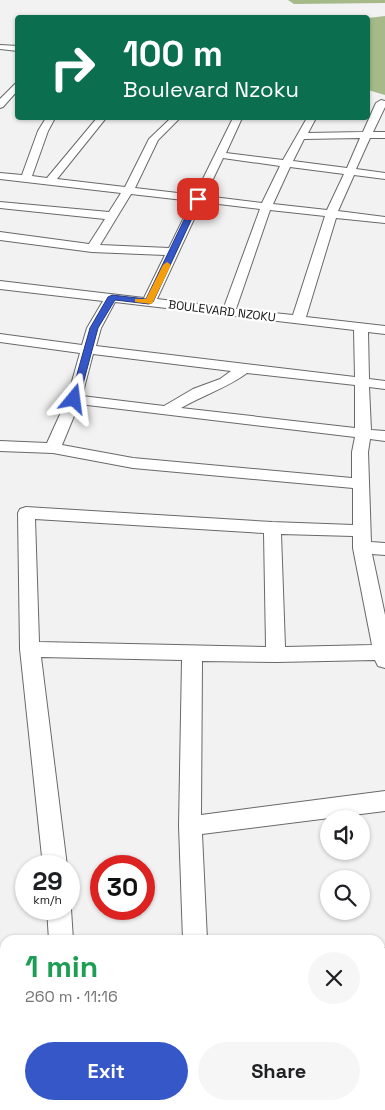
<!DOCTYPE html>
<meta charset="utf-8">
<style>
:root{--surface:#fff;--page:#f6f6f6;--text:#202124;--muted:#757577;--accent:#3657c8}
body{margin:0;font-family:"Space Grotesk",sans-serif;background:var(--page);color:var(--text);height:100vh;display:flex;flex-direction:column;font-size:19px;white-space:nowrap}
*{box-sizing:border-box;margin:0}
p{font-size:16px;color:var(--muted)}
.icon{flex:none;width:28px;height:28px;fill:none;stroke:currentColor;stroke-width:2;stroke-linecap:round;stroke-linejoin:round}
.map{position:relative;flex:1;overflow:hidden}
.drawer{position:absolute;left:0px;top:935px;width:385px;height:175px;display:flex;flex-direction:column;background:var(--surface);border-radius:15px 15px 0 0;box-shadow:0 1px 4px #0004}
.drawer>*{flex:none}
.guide{position:absolute;left:15px;top:15px;width:355px;height:105px;border-radius:5px;box-shadow:0 1px 4px #0004;background:#0b6e4f;color:#fff;overflow:hidden}
.fabs{position:absolute;left:320px;top:810px;display:grid;gap:10px}
.fabs a{display:grid;place-items:center;width:50px;height:50px;border-radius:50%;background:var(--surface);box-shadow:0 1px 4px #0004;font-size:25px}
.speed{position:absolute;left:15px;top:855px;display:flex;gap:10px;font-size:25px;font-weight:700;text-align:center}
.speed>*{display:grid;place-content:center;width:65px;height:65px;border-radius:50%;background:var(--surface);box-shadow:0 1px 4px #0004;line-height:1}
.speed small{font-size:12px;font-weight:400}
.speed .limit{border:8px solid #d22;background:#fff;color:#111}
.pin{position:absolute;display:grid;place-items:center;width:42px;height:42px;color:#fff;margin:-21px;border-radius:10px;box-shadow:0 2px 8px #0006}
.me{position:absolute;width:55px;margin:-28px;rotate:16deg;stroke-linejoin:round;filter:drop-shadow(0 0 4px #0008)}
.turn{display:flex;align-items:center;gap:18px;height:105px;padding:0 25px;font-size:22px}
.turn .icon{width:65px;height:65px;stroke-width:2.5}
.turn b{display:block;font-size:35px;line-height:42px}
.round{display:grid;place-items:center;flex:none;width:52px;height:52px;border-radius:26px;background:var(--page)}
.head{display:flex;align-items:center;justify-content:space-between;height:85px;padding:0 25px}
h1{font-size:30px;font-weight:700;line-height:38px;color:#1e9e55}
.button{display:flex;gap:10px;margin-top:auto;padding:10px 25px}
.button a{flex:1;height:58px;border-radius:30px;background:var(--accent);color:#fff;font-size:20px;font-weight:700;line-height:58px;text-align:center}
.button a+a{background:var(--page);color:var(--text)}
.map>svg:first-child{display:block}
.forest{fill:#a5ba88}
.lines{fill:none;stroke-linecap:round;stroke-linejoin:round}
.minor-casing{stroke:#68696a;stroke-width:2}
.minor{fill:#fff;fill-rule:evenodd}
.route{fill:#3657c8;stroke:#233982}
.slow{fill:#f59e0b}
.labels{text-anchor:middle;dominant-baseline:central;stroke-width:4.5;stroke-linejoin:round;paint-order:stroke}
.far-street-label{font-size:12px;fill:#0f0f10;stroke:#fff}
</style>
<div class="map">
<svg width="385" height="1110" viewBox="0 0 385 1110">
<rect width="100%" height="100%" fill="#f2f2f3"/>
<!-- forest -->
<path class="forest" d="M288,0H385V3L294,4Z
M385,16V95L368,90V18Z"/>
<g class="lines">
<!-- minor casing -->
<g class="minor-casing">
<path id="minor" d="M0,45L18,46V51L0,49Z
M18,81V90L3,107L0,108V99Z
M381,100L385,101V107L373,132H385V138H370L356,169L385,173V179L354,175L338,211L385,217V223L336,218L306,317L385,326V334L368,332L369,379L385,381V389L369,387L371,430L385,431V441L370,439L368,452L371,542L385,543V555L372,554L385,615V668L378,666L375,660L276,662L202,661L201,815L385,791V811L202,834L207,940H183L179,826L182,660L41,657L67,866H43L20,649L18,513L20,509L26,507L272,522L353,525V488L133,468L53,453L0,451V441L47,443L67,399L80,353L0,342V334L82,345L87,328L103,301L0,289V281L144,298L165,255L92,252L0,240V232L89,244L105,219L0,208V202L109,212L121,193L0,179V173L22,175L38,131L46,118H55L48,131L32,176L47,178L97,118H106L57,179L125,187L149,139L171,118H180L158,140L135,188L195,195L233,118H242L226,153L283,160L307,118H316L308,133L363,132L376,103ZM360,138L347,168L293,161L304,139ZM223,158L280,166L262,203L205,196ZM290,167L344,174L327,210L273,204ZM131,194L192,201L169,248L100,245ZM202,202L260,209L224,307L157,299ZM270,210L325,216L293,315L236,309ZM115,302L354,330L355,377L96,346L101,328ZM93,354L231,371L220,379L193,389L164,406L82,396ZM247,373L355,385V428L181,408C203,395 227,388 247,373ZM79,404L355,437L352,452V478L133,458L62,445ZM35,519L264,533L266,647L39,642ZM281,534L353,536V548L372,645L285,647Z
M69,904L71,909L73,940H49L47,909H69Z
M380,948H385V972H380Z
M70,1105H98L99,1110H71Z
M217,1105H245L246,1110H218Z
M285,1105H328L330,1110H287Z"/>
</g>
<!-- minor -->
<use href="#minor" class="minor"/>
</g>
<!-- route -->
<path class="route" d="M195,197L201,199L153,302L149,304L115,300L98,328L79,399L78,401H71L70,399L90,328L108,297L112,295L146,299Z"/>
<!-- slow -->
<path class="slow" d="M167,262L171,265L152,304L135,302V299H146L163,265Z"/>
<g class="labels">
<!-- far-street labels -->
<g class="far-street-label">
<text transform="translate(222 311) rotate(7)">BOULEVARD NZOKU</text>
</g>
</g>
</svg>
<div class="fabs">
<a><svg class="icon" aria-label="sound" viewBox="0 0 24 24"><path d="M4 9h4l5-4v14l-5-4H4zM17 9q2 3 0 6"/></svg></a>
<a><svg class="icon" aria-label="search" viewBox="0 0 24 24"><circle cx="10" cy="10" r="6"/><path d="M15 15l6 6"/></svg></a>
</div>
<div class="speed"><div>29<small>km/h</small></div><div class="limit">30</div></div>
<div class="pin" style="left:198px;top:199px;background:#d93025"><svg class="icon" aria-label="arrive" viewBox="0 0 24 24"><path d="M6 21V4h12l-3 4 3 4H6"/></svg></div>
<svg class="me" style="left:74px;top:399px" viewBox="-20 -20 40 40"><path d="M0-17L14 15 0 8-14 15z" fill="#3657c8" stroke="#fff" stroke-width="4"/></svg>
<div class="guide">
<div class="turn"><svg class="icon" aria-label="right" viewBox="0 0 24 24"><path d="M7 20v-9h11M14 6l5 5-5 5"/></svg><div><b>100 m</b>Boulevard Nzoku</div></div>
</div>
<section class="drawer">
<div class="head"><div><h1>1 min</h1><p>260 m · 11:16</p></div><a class="round"><svg class="icon" aria-label="close" viewBox="0 0 24 24"><path d="M6 6l12 12M18 6L6 18"/></svg></a></div>
<div class="button"><a>Exit</a><a>Share</a></div>
</section>
</div>
